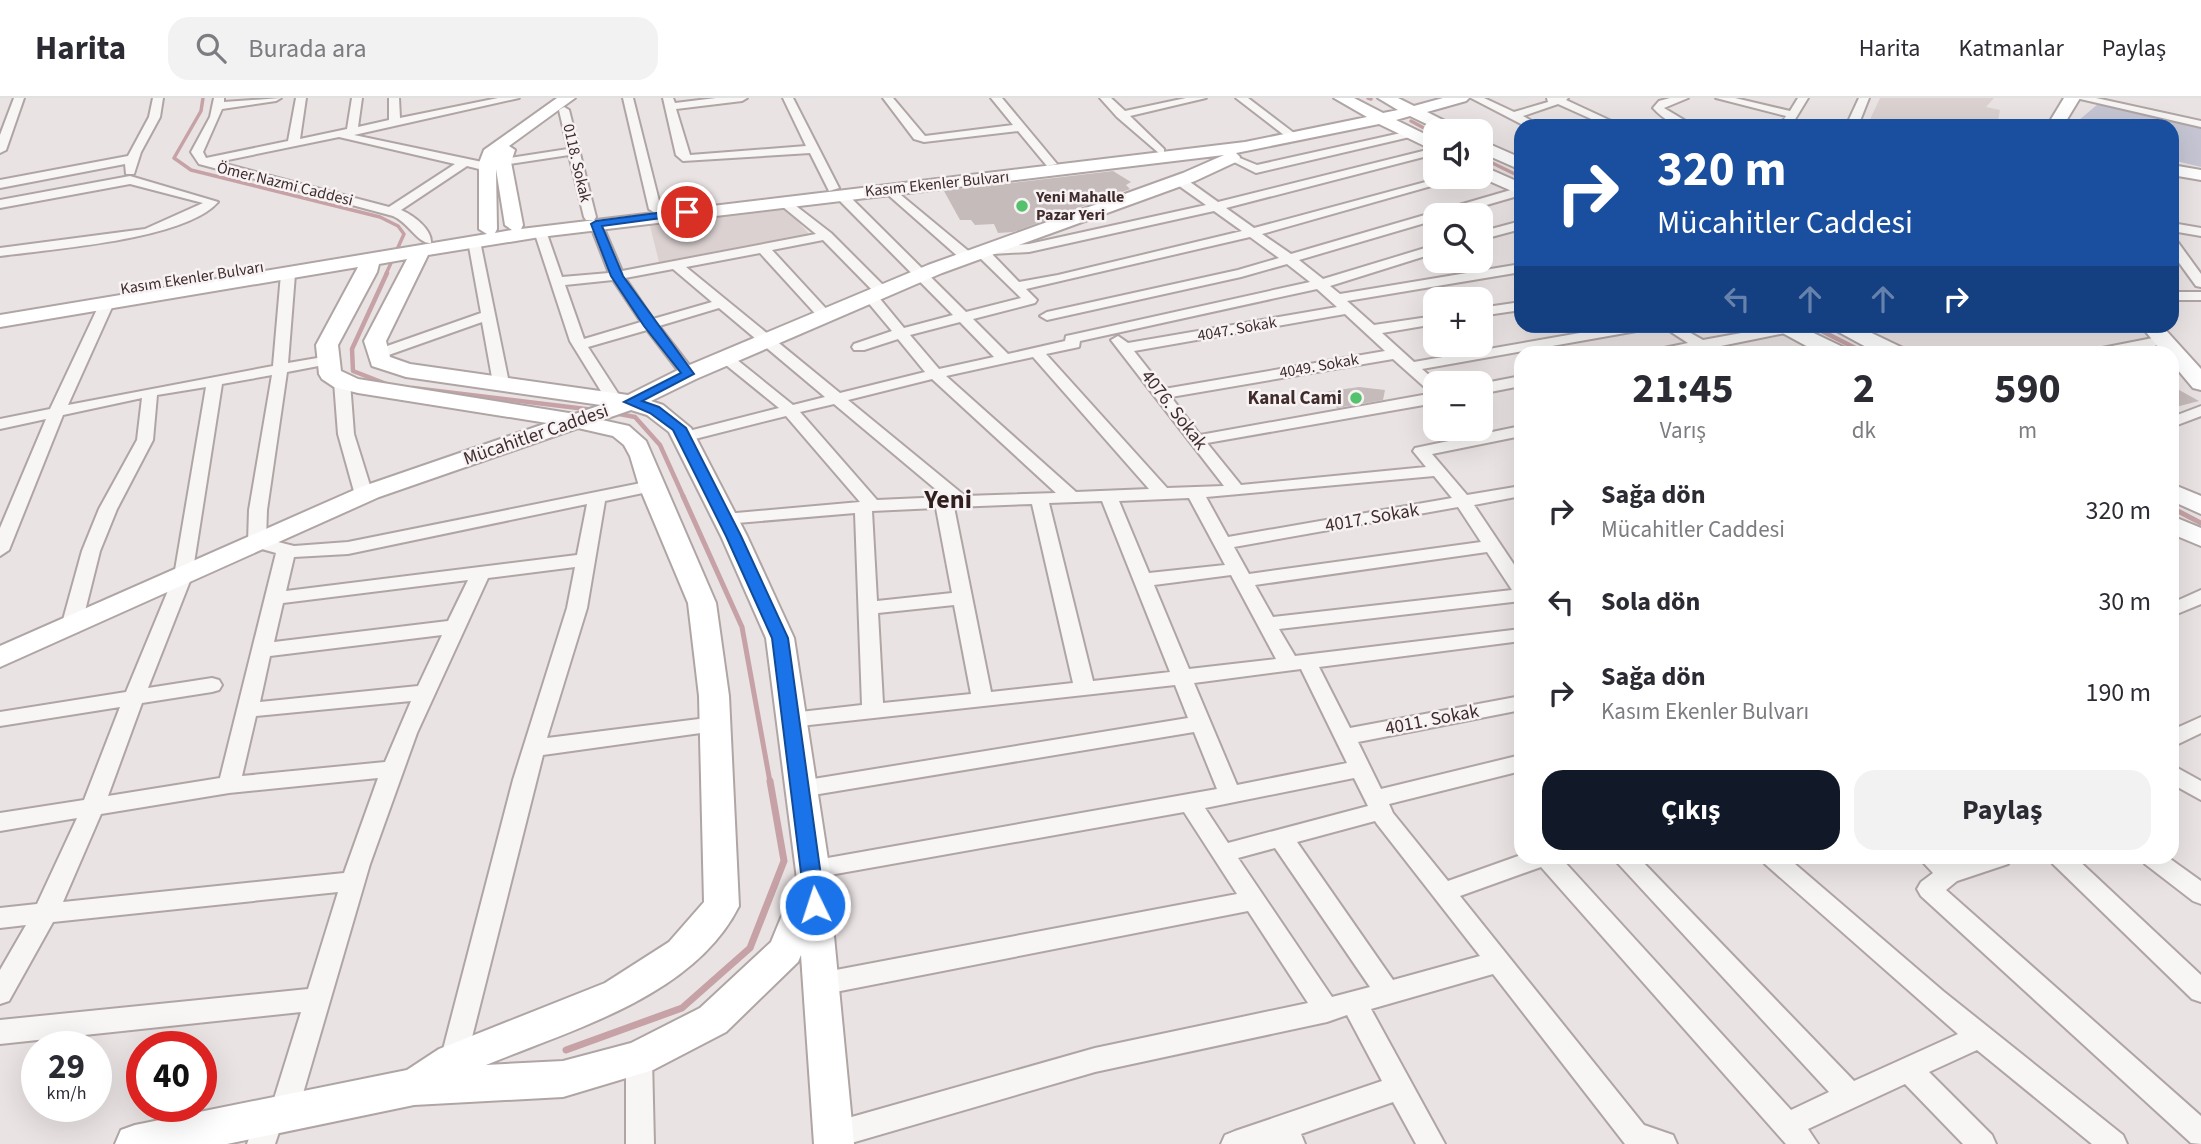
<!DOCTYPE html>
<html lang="tr">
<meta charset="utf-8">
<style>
:root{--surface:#fff;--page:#f2f2f3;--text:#2b2b33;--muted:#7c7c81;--line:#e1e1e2;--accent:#111827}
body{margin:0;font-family:"Source Sans 3",sans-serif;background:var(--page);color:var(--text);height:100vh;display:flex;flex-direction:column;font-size:26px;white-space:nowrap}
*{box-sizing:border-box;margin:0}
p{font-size:23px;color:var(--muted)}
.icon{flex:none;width:38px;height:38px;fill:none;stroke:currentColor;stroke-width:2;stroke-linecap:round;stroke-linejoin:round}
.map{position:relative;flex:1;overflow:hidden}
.sheet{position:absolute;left:1514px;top:248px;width:665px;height:518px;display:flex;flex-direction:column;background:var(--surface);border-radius:21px;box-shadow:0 7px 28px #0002}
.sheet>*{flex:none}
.top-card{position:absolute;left:1514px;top:21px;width:665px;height:214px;border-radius:21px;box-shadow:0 7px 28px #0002;background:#1a4fa0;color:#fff;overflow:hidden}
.tools{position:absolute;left:1423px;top:21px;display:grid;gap:14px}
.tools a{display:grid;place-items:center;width:70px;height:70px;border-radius:14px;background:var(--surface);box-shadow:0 7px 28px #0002;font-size:35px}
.speed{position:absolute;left:21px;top:933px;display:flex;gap:14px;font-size:35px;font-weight:700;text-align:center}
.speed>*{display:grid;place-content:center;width:91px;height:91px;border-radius:50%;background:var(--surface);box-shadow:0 7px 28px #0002;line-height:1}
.speed small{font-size:18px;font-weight:400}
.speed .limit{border:10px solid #d22;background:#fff;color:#111}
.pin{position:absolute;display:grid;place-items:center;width:60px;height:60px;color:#fff;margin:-30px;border:4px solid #fff;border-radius:50%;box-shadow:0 2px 7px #0007}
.me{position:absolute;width:77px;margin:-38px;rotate:356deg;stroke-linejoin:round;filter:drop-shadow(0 0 5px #0008)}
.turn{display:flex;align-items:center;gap:24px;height:147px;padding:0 28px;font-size:32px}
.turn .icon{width:91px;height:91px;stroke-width:2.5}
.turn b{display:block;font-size:49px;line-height:60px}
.lanes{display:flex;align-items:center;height:66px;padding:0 28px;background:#0003;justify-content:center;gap:35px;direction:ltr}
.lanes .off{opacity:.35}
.eta{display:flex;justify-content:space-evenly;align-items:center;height:119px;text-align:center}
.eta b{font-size:42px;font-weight:700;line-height:49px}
.primary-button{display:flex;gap:14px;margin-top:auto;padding:14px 28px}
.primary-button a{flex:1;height:80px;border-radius:21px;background:var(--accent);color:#fff;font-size:28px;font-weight:700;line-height:80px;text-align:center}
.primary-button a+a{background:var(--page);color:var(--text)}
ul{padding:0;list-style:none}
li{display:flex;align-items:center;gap:21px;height:91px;padding:0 28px}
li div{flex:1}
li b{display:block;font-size:26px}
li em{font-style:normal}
header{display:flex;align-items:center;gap:42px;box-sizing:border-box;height:98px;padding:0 35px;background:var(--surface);border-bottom:2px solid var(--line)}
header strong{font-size:33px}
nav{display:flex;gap:38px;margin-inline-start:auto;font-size:24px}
.search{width:490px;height:63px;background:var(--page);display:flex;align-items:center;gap:18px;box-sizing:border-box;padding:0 24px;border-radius:21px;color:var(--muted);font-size:26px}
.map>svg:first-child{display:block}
.built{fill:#dbd1d1}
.green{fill:#c6c5d3}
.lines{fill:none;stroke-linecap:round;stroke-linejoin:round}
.stream-far3{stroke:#c6a2a6;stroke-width:3.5}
.stream-far2{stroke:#c6a2a6;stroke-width:4.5}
.stream-far1{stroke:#c6a2a6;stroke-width:5}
.stream{stroke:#c6a2a6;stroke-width:7}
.building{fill:#c6bbbb}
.street-casing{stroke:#b0a5a5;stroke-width:4}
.secondary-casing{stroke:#b0a5a5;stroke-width:4}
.street{fill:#f8f5f5;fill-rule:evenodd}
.secondary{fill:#fff;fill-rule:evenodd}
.route{fill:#1a73e8;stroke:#114b97;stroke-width:2}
.poi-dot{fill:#54c26c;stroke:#f7f2f3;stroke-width:2.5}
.labels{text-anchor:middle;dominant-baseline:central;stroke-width:5;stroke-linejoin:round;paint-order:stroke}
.far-street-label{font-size:16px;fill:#402c2c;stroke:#f7f2f3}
.far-poi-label{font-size:16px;font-weight:bold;fill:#402c2c;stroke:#f7f2f3;text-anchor:start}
.poi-label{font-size:19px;font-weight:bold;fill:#402c2c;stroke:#f7f2f3;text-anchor:end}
.street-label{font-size:19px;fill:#402c2c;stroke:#f7f2f3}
.district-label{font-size:26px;font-weight:bold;fill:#311f1e;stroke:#f7f2f3}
</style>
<header>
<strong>Harita</strong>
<div class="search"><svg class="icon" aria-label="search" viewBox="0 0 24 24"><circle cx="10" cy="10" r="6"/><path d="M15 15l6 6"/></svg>Burada ara</div>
<nav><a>Harita</a><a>Katmanlar</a><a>Paylaş</a></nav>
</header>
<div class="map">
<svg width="2201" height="1046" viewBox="0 0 2201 1046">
<rect width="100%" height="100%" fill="#eae3e3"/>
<!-- built -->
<path class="built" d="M1880,0H1994L1986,9L2000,12L1997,28H1867Z
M778,110L787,111L809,136L659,164L649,124Z"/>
<!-- green -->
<path class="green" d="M2098,6L2201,28V69L2172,62V28H2072Z"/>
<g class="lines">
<!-- stream-far3 -->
<path class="stream-far3" d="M203,0L201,13L174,60L191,72L380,119L398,128L404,136L386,176
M1368,0L1371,1
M1411,23L1435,36
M1480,59L1521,79"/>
<!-- stream-far2 -->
<path class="stream-far2" d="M387,175L352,251L353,273L389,287
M1812,228L1867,256
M413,290L594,312
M614,315L635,319L660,347L684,400"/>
<!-- stream-far1 -->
<path class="stream-far1" d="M683,398L742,529L770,684
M2172,410L2201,425"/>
<!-- stream -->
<path class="stream" d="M566,952L682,910L750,850L784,763L770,683"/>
</g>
<!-- building -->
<path class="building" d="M1113,73L1131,84L1126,87L1130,91L1013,134L998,135L994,126L975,127L971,122H960L944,93Z
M2172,288L2199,303L2172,310Z
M1359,289L1385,292L1383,302L1337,310L1324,294Z"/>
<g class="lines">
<!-- street casing -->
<g class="street-casing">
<path id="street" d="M14,0H24L6,52L0,55V37Z
M153,0H163L160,19L141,54L134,76H126L125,66L0,90V82L128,58L149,19Z
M214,0H224V4L281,0L276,3L222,11L203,54L206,60L288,43L296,0H306L300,41L347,31L352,0H362L358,29L389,22V0H399L400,20L498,0H519L354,37L487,65L493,69L487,73L467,68L401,112C413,117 432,131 431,145C418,146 409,125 393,118L199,66L191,54L210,19ZM339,39L455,66L389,109L218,64Z
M623,0H633L661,111L659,114L655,115L649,111Z
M663,0H673L675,5L716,0H747L742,3L676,11L690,57L806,48L783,0H793L839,90L829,93L810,55L683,63L676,57Z
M883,0H893L925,38L1013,27L991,0H1002L1057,66L1047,68L1018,33L924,44L914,41Z
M1100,0H1111L1125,13L1186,0H1206L1130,18L1164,51V55L1160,56L1117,19Z
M1236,0H1248L1294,35L1284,37Z
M1471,0H1484L1514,14L1548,4L1547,0H1568L1566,2L1622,28H1607L1558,6L1523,18L1540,28H1525Z
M1670,0H1688L1664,10L1694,28C1675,28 1665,23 1653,10L1659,3Z
M1716,0H1735L1790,13L1798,0H1808L1791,28L1781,26L1786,18Z
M1859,0H1869L1858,28H1846Z
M2076,0H2096L2201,23V29Z
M564,9L569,12L596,119L594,122H586L584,119L569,57L503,67L497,64L503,61L568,51L559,12Z
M1410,33L1416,36L1414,38L1256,75L1224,59L1230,56L1257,67Z
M1435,50V56L1226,110L1254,130L1444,79H1463L1262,136L1291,156L1521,89V97L1452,117H1435V122L1299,162L1323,181L1435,147V155L1330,188L1340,196L1521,166V174L1347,203L1374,227L1435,218V226L1382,235L1414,264L1620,228H1649L1642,232L1422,271L1438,285H1435V305L1207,345L1241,387L1426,369L1413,353L1415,350L1521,328V338L1432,356L1467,397L1521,388V398L1474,407L1521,477V503L1279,531L1295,558L1521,531V543L1319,569L1350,630L1521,598V612L1358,644L1381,691L1521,657V673L1389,706L1393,715L1448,783L1521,757V760H1561L1791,1012L1829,994L1613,760H1639L1854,983L1958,936L1765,766L1761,760H1788L1943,893L2123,1037L2127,1046H2092L1977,952L1929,974L1992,1037L1996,1046H1963L1905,986L1808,1031L1818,1046H1786L1541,769L1460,798L1644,1027L1673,1037L1677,1046H1625L1493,876L1371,911L1445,1046H1416L1393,1004L1301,1036L1305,1046H1221L1225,1037L1235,1033L1382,983L1347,917L1327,924L1095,974L848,1046H824L820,1037L824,1028L834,1024L1095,950L1308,905L1248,813L820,897L811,894L807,886L811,878L820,875L1237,796L1184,714L813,780L805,778L801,771L805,764L1217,691L1194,634L801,699L793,697L790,691L793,685L801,683L1188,620L1175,587L791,629L784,627L781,622L784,617L791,615L862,607L855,415L725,426L716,421L725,416L860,404L786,318L683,344L675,339L677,336L779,310L721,263L719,260L721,257H731L793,307L825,299L719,210L659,228L696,276L693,279H683L647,232L588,249L621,300L613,305L607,303L570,243L534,133L540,129L546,133L562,179L609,175L590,126L592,123L596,122L602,126L622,173L816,136L777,104L779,101H787L831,135L887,191V197H877L823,142L772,152L831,216L833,219L826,223L821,222L760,155L686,169L840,295L925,274L898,241L864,252H854L852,249L854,246L892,233L866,202V196H876L904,230L953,217L837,100V94H845L966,214L1021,200L976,156V150L1029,146L1206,107L1175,85V79H1183L1218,104ZM1214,113L1242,133L1058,177L1019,184L992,156L1029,154ZM1250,139L1279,160L1238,172L1047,214L1040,218L1047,222L1241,179L1287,166L1310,184L1071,237L1066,238L1065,243L1008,256L973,221L1035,205L1037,202L1026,191ZM673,171L712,204L653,221L625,180ZM613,182L641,224L584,241L565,187ZM1317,191L1337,209L1128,245L1118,238L1111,242L1224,388L1167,390L1046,256L1079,249L1080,243ZM1345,216L1385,253L1164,291L1134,253ZM960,224L994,259L939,271L910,237ZM1033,259L1149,391L1076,394L946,278ZM1393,261L1430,294L1434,295L1200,337L1171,299ZM932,281L1056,395L965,398L848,302ZM834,306L945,399L877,402L800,314ZM1434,378L1452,400L1228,439L1206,399ZM1189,400L1225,467L1149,475L1119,403ZM1102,403L1170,574L1093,583L1049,405ZM1032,406L1073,585L991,594L954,409ZM1458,409L1481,444L1249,476L1234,449ZM936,410L952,495L877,503L872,413ZM1487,454L1512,492L1273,519L1255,487ZM1231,477L1276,561L1189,571L1154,487ZM954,507L971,596L883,605L878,515ZM1301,571L1347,665L1237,687L1194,585ZM1354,680L1368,708L1228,745L1205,710ZM1375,723L1377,726L1480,858L1393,882L1297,744ZM1275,750L1370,889L1332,899L1238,760Z
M130,78L218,104C185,142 51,151 0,158V150L145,131L203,105L130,86L0,110V102Z
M890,88L972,156V162H962L886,95L884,92Z
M1521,123V131L1480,142V134Z
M2172,125L2201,130V138L2172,133Z
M474,139L480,143L509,285L506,288L501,290L493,285L482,224L383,259H373L371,256L373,253L481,215L468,143Z
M2172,142L2177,143L2201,176V189L2196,188L2172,155Z
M288,172L295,176L288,265L329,258L336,262L329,266L287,274L267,412L266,441L294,448L348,444L651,383L657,384L660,388L657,392L605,403L587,510L547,640L715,619L722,621L725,626L722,631L715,633L543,657L466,963L462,971L453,975L444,971L440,963L513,682L567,510L575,469L488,480L417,635L370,766L297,1016L293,1025L281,1028L275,1046H247L260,1010L272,1007L301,914L0,946V922L308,891L338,794L53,824L9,903L0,906V872L26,827L0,830V810L37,806L77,720L0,733V715L84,702L120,609L0,628V614L126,594L174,478L206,289L157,297L153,342L117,411L100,453L81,529L78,534H64L61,529L82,453L99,411L137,342L142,300L63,317L9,452L0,458V430L46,321L0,331V321L50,311L99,207L106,203L113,207L68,307L273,268L281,176ZM272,277L249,412L248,444L251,448L276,455L220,680L108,698L142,605L212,594L219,592L222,587L219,582L212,580L148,590L192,478L222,286ZM587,406L577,457L286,493L294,459L348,456ZM468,482L448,523L274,544L283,505ZM442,537L418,588L260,604L270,558ZM411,603L385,664L242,678L256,618ZM378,680L344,775L63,804L101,716L229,695Z
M2172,194H2201V202H2172Z
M1521,204V212L1480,218V210Z
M1662,228H1678L1703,242L1780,228H1795L1797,230L1795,233L1711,250L1704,253L1648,256L1650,253L1688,245Z
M2163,238L2168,239L2170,242L2168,245L2117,256H2085L2092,252Z
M1521,278V288L1480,296V286Z
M342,279L350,284L354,336L373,397L364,402L355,397L338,336L334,284Z
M2201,308V318L2172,329V319Z
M2201,492V506L2172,518V505Z
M2201,619V635L2172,649V632Z
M2172,667L2201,683V702L2172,686Z
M1919,760H1946L1953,765L1972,760H2011L2008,766L1957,783L1946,792L2201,1018V1046L2191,1045L1921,798L1917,791L1921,784L1933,775Z
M2049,760H2076L2201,877V904L2192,901L2053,766Z
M2141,760H2169L2201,783V806L2193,803L2145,766Z
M639,948L648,952L652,960L654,1046H626V960L630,952Z"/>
</g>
<!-- secondary casing -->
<g class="secondary-casing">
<path id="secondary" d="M557,0H575L509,48L515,52L511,64L523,127L521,131L1245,44L1367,19L1334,0H1354L1383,15L1398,12L1378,0H1398L1414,8L1443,0H1469L1466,3L1427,14L1459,30L1461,33H1441L1410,18L1396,22L1435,41V53L1379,26L1236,55L1240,59L1238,63L1195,83L942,175L696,281L651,303L663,307L691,330L747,438L794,540L831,781L829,786L854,1046H814L801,857L798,864L726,934L653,972L563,999L414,1007L227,1046H115L121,1032L135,1027L407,972L439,951L605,885L669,844L704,804L699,598L688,505L639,388L630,358L624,347L613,338L578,330L379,399L0,569V548L361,389L547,325L358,295L334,289L322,281L319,276L316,247L358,169L0,229V217L487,136L479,131V65L484,52ZM1224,57L1183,75L928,167L680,271L628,297L410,266L390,259L386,243L428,157L540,139ZM496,71L505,127L512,132L495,135L497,131ZM407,161L364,243L372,268L406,279L601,307L575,316L358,281L341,273L338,247L377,174L379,166ZM631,312L647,317L669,334L721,438L766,540L797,781L771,844L700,910L631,945L563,963L486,967C573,931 694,898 739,808L729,598L716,505L646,343L629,328L602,322Z
M2064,0H2080L2063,28H2047Z
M1480,42L1521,60V72L1480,54Z
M1480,67L1521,85V97L1480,79Z
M2172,67L2201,72V82L2172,77Z
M1774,228H1799L1847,251L1849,256H1821L1777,232Z
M1832,228H1857L1905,251L1907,256H1879L1835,232Z
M2141,228H2162L2201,271V292L2193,290L2172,265V256H2164Z
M2172,386L2201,398V416L2172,403Z
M2172,418L2201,430V448L2172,436Z"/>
</g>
<!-- street -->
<use href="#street" class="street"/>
<!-- secondary -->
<use href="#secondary" class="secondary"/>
</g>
<!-- route -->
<path class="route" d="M687,111L692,114L691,116L602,128L623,178L694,276L642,303L659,309L686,330L741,438L788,540L825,807L822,813L815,815L808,813L805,807L772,540L726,438L673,332L650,315L624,304L681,275L644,228L611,178L591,126L596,123Z"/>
<!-- markers -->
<g class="poi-dot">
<circle cx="1022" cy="108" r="7"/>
<circle cx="1356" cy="300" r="7"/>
</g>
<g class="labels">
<!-- far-street labels -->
<g class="far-street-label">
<text transform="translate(577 65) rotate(77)">0118. Sokak</text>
<text transform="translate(285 86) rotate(14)">Ömer Nazmi Caddesi</text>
<text transform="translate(937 86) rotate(-6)">Kasım Ekenler Bulvarı</text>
<text transform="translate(192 180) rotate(-9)">Kasım Ekenler Bulvarı</text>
<text transform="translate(1237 231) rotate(-10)">4047. Sokak</text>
<text transform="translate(1319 268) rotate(-10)">4049. Sokak</text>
</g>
<!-- far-poi labels -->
<g class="far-poi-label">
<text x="1036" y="99">Yeni Mahalle<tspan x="1036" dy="18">Pazar Yeri</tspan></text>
</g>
<!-- poi labels -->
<g class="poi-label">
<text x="1342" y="300">Kanal Cami</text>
</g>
<!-- street labels -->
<g class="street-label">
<text transform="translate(1174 312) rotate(52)">4076. Sokak</text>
<text transform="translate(536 337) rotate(-19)">Mücahitler Caddesi</text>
<text transform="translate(1372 420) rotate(-10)">4017. Sokak</text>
<text transform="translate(1432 622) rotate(-11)">4011. Sokak</text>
</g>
<!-- district labels -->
<g class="district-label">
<text x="948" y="401">Yeni</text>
</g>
</g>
</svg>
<div class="tools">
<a><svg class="icon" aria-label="sound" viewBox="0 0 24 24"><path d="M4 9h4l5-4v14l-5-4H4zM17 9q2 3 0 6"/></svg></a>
<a><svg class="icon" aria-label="search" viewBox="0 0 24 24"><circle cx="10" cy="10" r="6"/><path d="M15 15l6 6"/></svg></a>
<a>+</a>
<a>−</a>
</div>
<div class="speed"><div>29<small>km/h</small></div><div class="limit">40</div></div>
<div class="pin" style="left:687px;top:114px;background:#d93025"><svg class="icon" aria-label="arrive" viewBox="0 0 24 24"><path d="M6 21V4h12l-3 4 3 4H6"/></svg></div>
<svg class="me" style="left:815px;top:807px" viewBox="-20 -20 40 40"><circle r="17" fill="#1a73e8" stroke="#fff" stroke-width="3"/><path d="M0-11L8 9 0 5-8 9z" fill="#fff"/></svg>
<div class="top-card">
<div class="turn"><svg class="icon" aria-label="right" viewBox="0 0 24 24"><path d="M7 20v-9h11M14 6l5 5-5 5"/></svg><div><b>320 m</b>Mücahitler Caddesi</div></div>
<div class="lanes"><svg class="icon off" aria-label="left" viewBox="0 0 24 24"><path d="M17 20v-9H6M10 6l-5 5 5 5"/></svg><svg class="icon off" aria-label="ahead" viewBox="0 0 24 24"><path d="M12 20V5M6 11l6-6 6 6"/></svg><svg class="icon off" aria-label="ahead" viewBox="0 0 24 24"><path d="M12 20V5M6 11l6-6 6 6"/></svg><svg class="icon" aria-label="right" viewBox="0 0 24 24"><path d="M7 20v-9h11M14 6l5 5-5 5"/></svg></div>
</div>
<section class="sheet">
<div class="eta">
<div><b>21:45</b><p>Varış</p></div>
<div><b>2</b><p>dk</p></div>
<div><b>590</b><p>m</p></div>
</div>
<ul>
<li><svg class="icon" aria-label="right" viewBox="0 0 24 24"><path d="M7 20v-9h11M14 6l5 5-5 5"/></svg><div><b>Sağa dön</b><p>Mücahitler Caddesi</p></div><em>320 m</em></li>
<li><svg class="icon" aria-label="left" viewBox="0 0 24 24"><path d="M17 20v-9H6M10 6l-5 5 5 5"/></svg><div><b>Sola dön</b></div><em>30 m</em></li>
<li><svg class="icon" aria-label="right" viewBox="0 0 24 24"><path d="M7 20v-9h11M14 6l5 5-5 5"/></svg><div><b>Sağa dön</b><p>Kasım Ekenler Bulvarı</p></div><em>190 m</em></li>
</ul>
<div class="primary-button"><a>Çıkış</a><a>Paylaş</a></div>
</section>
</div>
